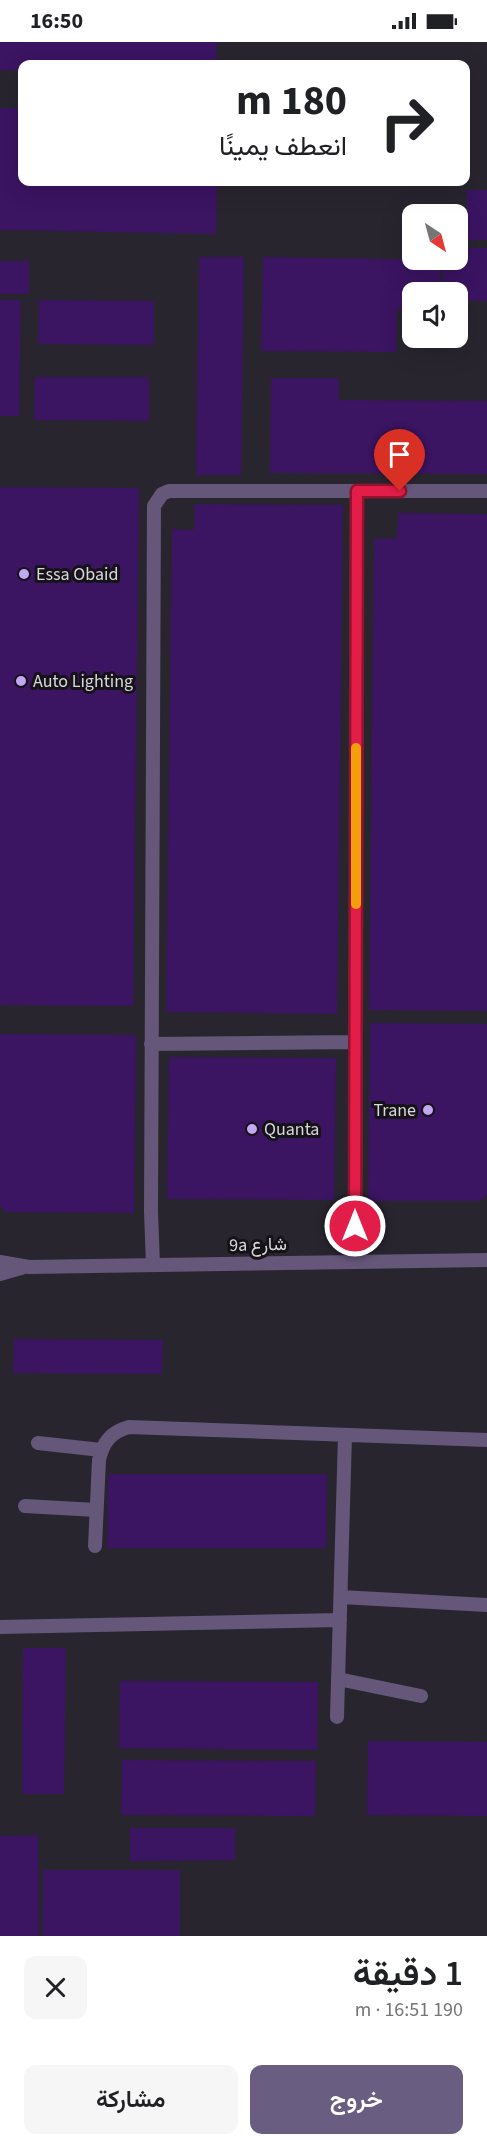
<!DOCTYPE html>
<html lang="ar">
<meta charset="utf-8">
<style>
:root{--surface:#fff;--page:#f6f6f6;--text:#202124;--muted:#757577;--accent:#695d81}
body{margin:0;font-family:"Source Sans 3",Vazirmatn,sans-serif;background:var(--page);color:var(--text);direction:rtl;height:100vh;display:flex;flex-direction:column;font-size:22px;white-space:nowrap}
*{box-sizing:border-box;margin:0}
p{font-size:20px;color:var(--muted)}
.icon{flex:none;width:33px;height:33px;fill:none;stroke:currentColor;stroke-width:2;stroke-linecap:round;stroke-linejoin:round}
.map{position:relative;height:1894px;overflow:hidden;direction:ltr}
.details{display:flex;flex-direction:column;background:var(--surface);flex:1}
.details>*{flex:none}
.hud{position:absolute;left:18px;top:18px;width:452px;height:126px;border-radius:12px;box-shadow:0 6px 24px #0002;direction:rtl;background:#fff;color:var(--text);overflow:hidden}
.needle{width:39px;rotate:144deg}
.buttons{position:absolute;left:402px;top:162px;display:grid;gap:12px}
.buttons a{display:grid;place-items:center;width:66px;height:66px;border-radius:12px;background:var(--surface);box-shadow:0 6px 24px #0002;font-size:30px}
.pin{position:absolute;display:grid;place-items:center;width:51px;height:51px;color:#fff;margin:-62px -26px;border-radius:50% 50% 50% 0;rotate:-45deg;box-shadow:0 0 6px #0007}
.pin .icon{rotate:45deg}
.me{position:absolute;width:66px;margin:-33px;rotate:0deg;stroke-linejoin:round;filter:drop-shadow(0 0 4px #0008)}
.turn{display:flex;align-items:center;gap:21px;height:126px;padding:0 24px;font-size:27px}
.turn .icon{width:78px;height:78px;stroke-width:2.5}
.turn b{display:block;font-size:42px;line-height:51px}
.round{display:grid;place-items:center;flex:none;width:63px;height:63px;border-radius:12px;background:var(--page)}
.head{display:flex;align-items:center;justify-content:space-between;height:102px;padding:0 24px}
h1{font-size:36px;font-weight:600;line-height:45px}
.action{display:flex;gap:12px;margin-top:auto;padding:12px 24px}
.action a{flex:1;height:69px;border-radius:12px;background:var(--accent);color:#fff;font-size:24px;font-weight:600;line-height:69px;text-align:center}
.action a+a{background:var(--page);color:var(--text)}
.status{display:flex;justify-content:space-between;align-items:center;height:42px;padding:0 30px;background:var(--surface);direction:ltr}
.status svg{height:16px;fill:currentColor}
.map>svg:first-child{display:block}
.built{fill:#29252f;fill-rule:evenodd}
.building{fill:#3b1462}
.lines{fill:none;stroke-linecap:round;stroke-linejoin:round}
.lane{stroke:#64577a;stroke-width:14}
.route-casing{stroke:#92132f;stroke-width:15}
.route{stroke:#e11d48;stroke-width:10}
.slow{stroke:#f59e0b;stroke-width:10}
.poi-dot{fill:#c3a7f2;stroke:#151318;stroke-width:2}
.labels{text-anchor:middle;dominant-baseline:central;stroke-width:6;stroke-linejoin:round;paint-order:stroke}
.poi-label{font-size:18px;fill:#d9d8dc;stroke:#151318;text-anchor:start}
.street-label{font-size:18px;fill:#d9d8dc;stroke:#151318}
</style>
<div class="status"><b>16:50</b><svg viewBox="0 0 49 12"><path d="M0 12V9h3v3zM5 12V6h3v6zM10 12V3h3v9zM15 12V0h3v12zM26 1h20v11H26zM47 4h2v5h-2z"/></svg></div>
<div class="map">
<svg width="487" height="1894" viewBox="0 0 487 1894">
<rect width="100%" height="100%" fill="#1e1c22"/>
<!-- built -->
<path class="built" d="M0,0H487V1894H0ZM22,22H465V140H22ZM412,172H458V218H412ZM412,250H458V296H412Z"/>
<!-- building -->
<path class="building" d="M0,0H217L216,22H22V29L0,28Z
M0,66H22V140H217L216,192L0,188Z
M467,148H487V198H467Z
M458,206H487V259H458V250H443V218H458Z
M199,215H244L241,433H196Z
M263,215L440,218V250H412V267H397L396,310L261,309Z
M0,219H29V252H0Z
M0,258H21L19,374H0Z
M39,258L154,259V303L38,302Z
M35,335H149V379L34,378Z
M271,336H339V358L487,359V432L270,431Z
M0,445L139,446L133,964L0,963Z
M195,462L343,463L337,972L166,970L172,487L194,488Z
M398,471L487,472V969L369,968L374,497H397Z
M370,981L487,982V1153L480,1159H368Z
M0,992L136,993L134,1171L5,1170L0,1164Z
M169,1015L336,1016L334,1158L167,1157Z
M14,1297L163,1298L162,1332L13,1331Z
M108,1432H327L326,1506H107Z
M23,1606H66L64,1752H22Z
M120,1639L318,1640L317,1708L119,1706Z
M368,1699L487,1700V1774L367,1773Z
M122,1718L316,1719L315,1774L121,1773Z
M130,1786H235V1818L130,1819Z
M38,1793L39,1894H0V1794Z
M43,1828H180V1894H43Z"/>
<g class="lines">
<!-- lane -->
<path class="lane" d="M151,1002L356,1000
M0,1220L29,1225L487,1218
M355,1220L357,449
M153,1223L151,1170L154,464L162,452L169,449H487
M0,1232L21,1226
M38,1401L101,1408
M25,1464L96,1468
M95,1504L99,1418C103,1400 111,1390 129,1385L487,1398
M341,1555L487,1563
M0,1585L340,1578
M338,1637L421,1654
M337,1675L345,1393"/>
</g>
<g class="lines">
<!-- route casing -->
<g class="route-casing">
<path id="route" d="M355,1184L357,449H400"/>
</g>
<!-- route -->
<use href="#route" class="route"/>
<!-- slow -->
<path class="slow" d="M356,862V706"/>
</g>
<!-- markers -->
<g class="poi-dot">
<circle cx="24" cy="532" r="6"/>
<circle cx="21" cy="639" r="6"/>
<circle cx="428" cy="1068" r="6"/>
<circle cx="252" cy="1087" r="6"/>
</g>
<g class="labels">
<!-- poi labels -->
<g class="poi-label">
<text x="36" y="532">Essa Obaid</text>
<text x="33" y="639">Auto Lighting</text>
<text x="416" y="1068" text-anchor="end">Trane</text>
<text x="264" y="1087">Quanta</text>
</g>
<!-- street labels -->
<g class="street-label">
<text transform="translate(258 1203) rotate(-1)">9a شارع</text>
</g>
</g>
</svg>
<div class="buttons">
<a><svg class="needle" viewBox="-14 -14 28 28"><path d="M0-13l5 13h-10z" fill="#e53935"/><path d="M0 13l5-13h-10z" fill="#757577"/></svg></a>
<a><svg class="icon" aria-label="sound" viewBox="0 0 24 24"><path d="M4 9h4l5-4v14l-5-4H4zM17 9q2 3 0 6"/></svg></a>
</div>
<div class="pin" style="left:400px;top:449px;background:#d93025"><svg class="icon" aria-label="arrive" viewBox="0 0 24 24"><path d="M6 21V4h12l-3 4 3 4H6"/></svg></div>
<svg class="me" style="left:355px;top:1184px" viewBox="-20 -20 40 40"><circle r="17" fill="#e11d48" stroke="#fff" stroke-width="3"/><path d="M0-11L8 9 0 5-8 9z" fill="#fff"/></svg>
<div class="hud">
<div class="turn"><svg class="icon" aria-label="right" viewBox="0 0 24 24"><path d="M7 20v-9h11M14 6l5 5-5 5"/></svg><div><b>180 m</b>انعطف يمينًا</div></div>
</div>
</div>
<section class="details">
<div class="head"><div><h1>1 دقيقة</h1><p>190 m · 16:51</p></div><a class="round"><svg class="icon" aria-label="close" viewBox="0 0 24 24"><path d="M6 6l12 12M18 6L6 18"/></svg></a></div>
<div class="action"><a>خروج</a><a>مشاركة</a></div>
</section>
